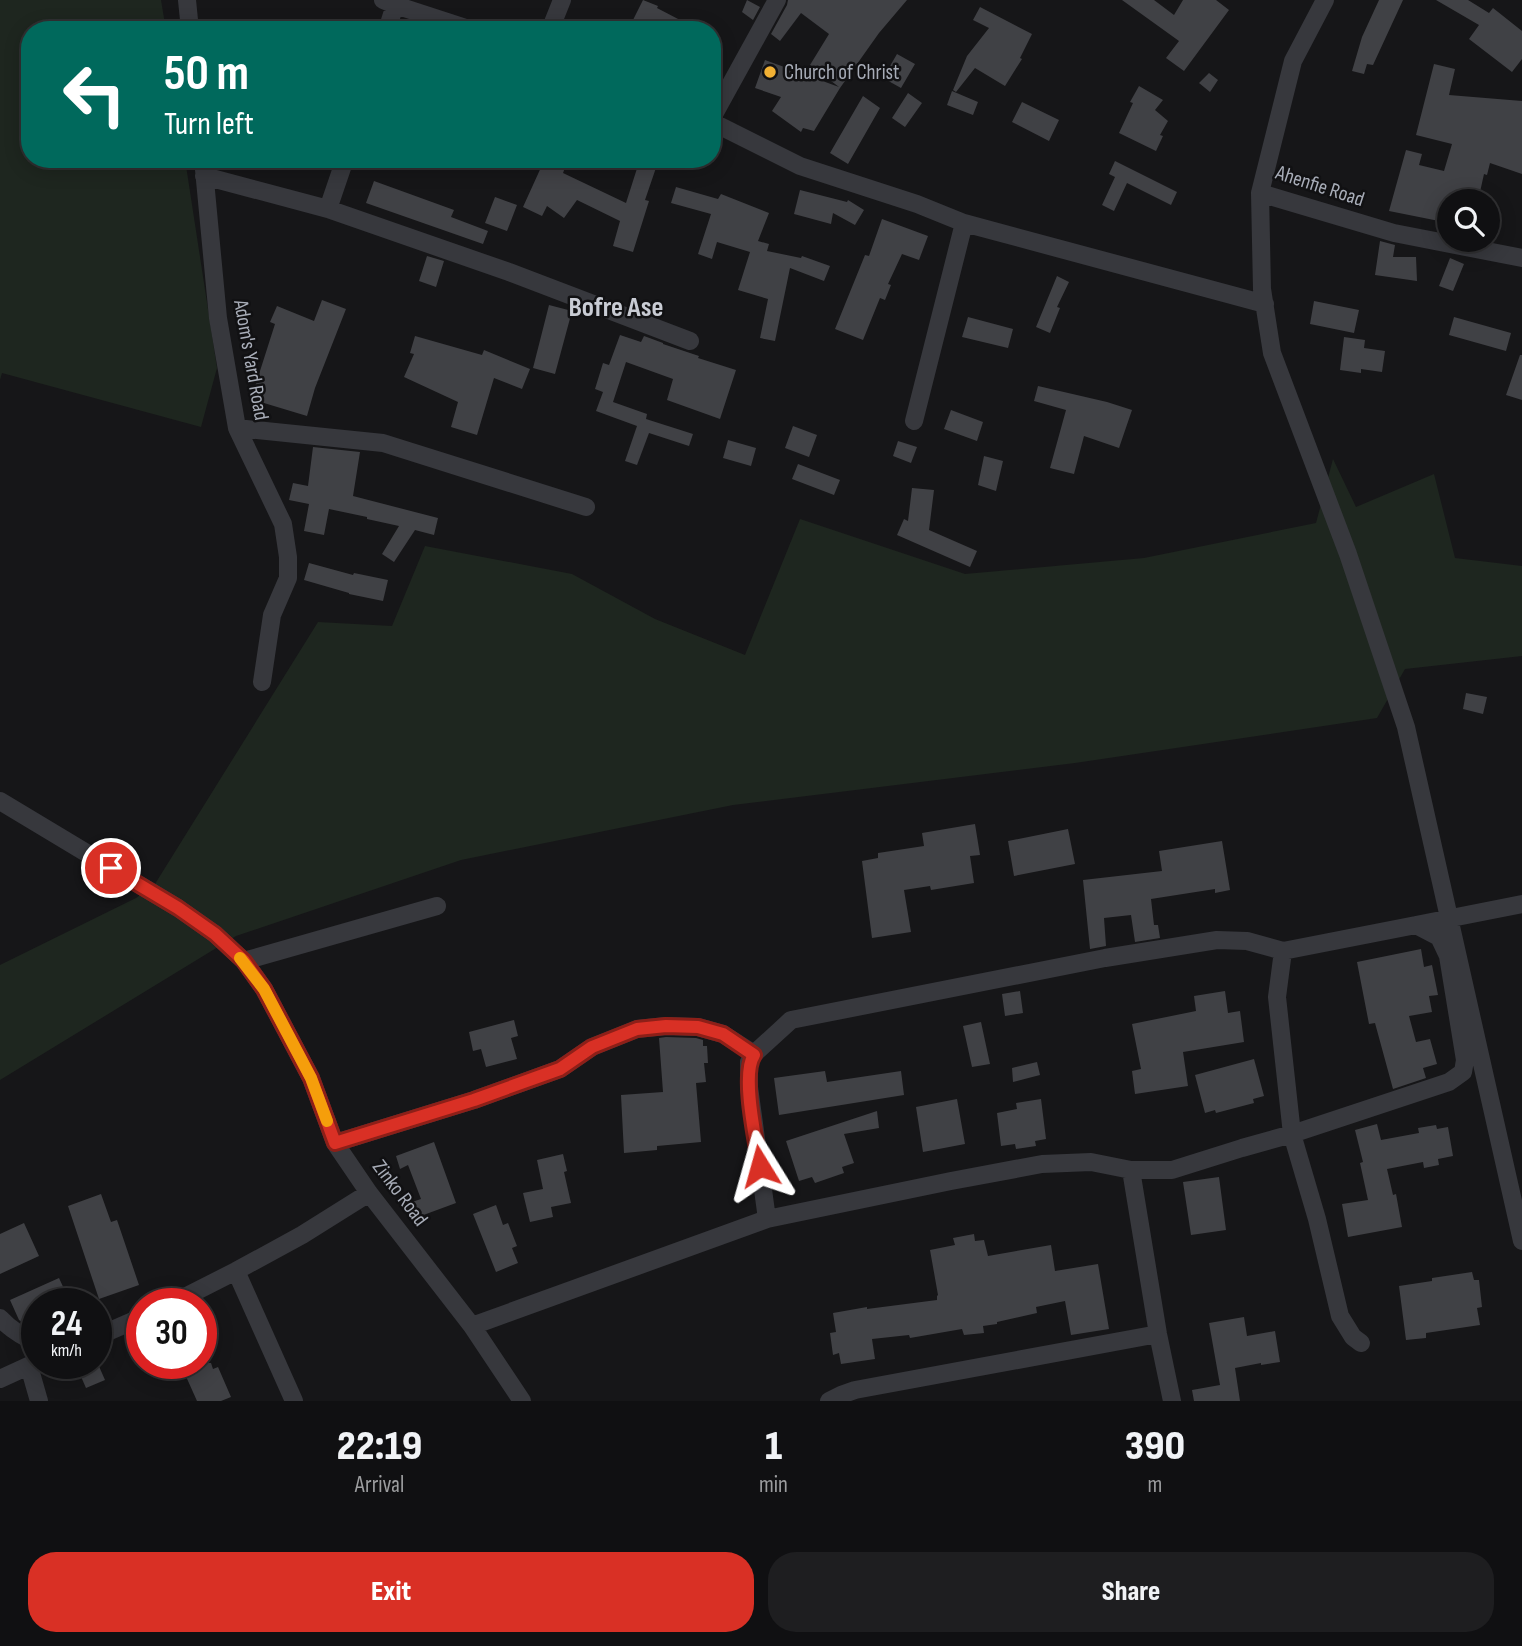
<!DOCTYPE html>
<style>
:root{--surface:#101012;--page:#1e1e20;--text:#f1f3f6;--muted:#9c9d9f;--line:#303032;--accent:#d93025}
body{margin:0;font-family:"Sofia Sans Condensed",sans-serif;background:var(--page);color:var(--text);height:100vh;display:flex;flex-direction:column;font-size:26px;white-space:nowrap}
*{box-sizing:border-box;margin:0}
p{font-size:23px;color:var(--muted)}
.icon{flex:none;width:38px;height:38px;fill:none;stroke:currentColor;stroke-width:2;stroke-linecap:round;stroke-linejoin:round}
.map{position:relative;height:1401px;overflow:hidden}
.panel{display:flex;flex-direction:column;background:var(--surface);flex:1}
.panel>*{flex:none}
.banner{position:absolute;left:21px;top:21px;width:700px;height:147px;border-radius:28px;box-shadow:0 4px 18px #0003,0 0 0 2px var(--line);background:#00695c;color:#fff;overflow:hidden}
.tools{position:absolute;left:1437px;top:189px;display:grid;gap:14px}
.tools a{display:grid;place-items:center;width:63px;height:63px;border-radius:50%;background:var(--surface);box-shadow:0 4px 18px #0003,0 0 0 2px var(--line);font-size:35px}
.speed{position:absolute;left:21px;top:1288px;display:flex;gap:14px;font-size:35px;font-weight:700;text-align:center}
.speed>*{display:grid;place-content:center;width:91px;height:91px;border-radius:50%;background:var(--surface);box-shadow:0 4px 18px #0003,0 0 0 2px var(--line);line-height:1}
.speed small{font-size:18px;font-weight:400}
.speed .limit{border:10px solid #d22;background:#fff;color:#111}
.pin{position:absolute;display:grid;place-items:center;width:60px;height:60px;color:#fff;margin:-30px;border:4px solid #fff;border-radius:50%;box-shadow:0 2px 7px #0007}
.me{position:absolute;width:77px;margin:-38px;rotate:352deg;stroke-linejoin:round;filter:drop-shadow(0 0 5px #0008)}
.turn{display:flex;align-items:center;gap:24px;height:147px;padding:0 28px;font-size:32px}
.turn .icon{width:91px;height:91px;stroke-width:2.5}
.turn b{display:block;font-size:49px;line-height:60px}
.eta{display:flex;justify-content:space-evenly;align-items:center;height:119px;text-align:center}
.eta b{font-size:42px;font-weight:800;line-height:49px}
.button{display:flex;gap:14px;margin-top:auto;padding:14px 28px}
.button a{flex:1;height:80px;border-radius:28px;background:var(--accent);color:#fff;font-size:28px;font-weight:800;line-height:80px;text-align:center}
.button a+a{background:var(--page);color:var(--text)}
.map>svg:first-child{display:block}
.green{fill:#1e261f}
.building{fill:#404145}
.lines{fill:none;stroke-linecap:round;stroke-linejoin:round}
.street{stroke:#37383d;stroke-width:18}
.route-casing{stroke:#8d1f18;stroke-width:18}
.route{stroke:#d93025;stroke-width:12}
.slow{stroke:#f59e0b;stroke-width:12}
.poi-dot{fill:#f2b134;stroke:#111113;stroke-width:2.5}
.labels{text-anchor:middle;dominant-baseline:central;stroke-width:5;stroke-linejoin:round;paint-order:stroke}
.poi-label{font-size:21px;fill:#a8adb8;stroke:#111113;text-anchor:start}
.street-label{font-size:21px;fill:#a8adb8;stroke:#111113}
.district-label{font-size:28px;font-weight:bold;fill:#c9ccd4;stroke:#111113}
</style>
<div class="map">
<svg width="1522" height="1401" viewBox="0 0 1522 1401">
<rect width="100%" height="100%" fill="#161618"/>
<!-- green -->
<path class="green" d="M0,0H161L166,30H30V159H185L217,368L201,427L2,373L0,380Z
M1333,459L1356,507L1434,474L1455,558L1522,566V656L1405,669L1377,718L1075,763L733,805L461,860L236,936L0,1080V965L136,898L155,884L318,622L392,626L425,546L572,574L655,619L745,655L800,519L965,574L1144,558L1316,523Z"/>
<!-- building -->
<path class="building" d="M643,0L658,6L657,8L680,20L675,30H628Z
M747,0L760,7L753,20L742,12Z
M788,0H907L879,33L840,88L814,131L803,128L801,132L772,111L781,97L755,88L765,60L839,87L810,65L829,34L801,13L780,41L771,34L787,5Z
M1122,0H1154L1174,15L1183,0H1216L1229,10L1184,71L1166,58L1179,41Z
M1379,0H1403L1373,65L1367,64L1364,74L1352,71L1362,37Z
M1436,0H1468L1489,13L1493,8L1522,31V59L1512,72L1469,39L1479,25Z
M980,7L1032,34L1020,58L1022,59L1005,86L975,68L956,92L953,90L967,56L989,28L973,20Z
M897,54L915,64L901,88L883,78Z
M1434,64L1455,69L1449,95L1522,101V174L1490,163L1487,175L1484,174L1478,201H1449V223L1389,211L1406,150L1422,154L1419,165L1444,171L1452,144L1416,135Z
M1209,73L1218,80L1210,92L1199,83Z
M1139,86L1163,100L1155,110L1168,121L1160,135L1163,136L1156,151L1119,133L1133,103L1130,102Z
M952,91L978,102L973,115L947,105Z
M908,93L922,103L905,127L892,118Z
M863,96L880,108L848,164L830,153Z
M1022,102L1059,120L1049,141L1012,122Z
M552,159H568L563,173L626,203L640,159H659L645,200L649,201L633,252L613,246L620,221L577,200L564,218L547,206L542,216L523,207L543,163L549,166Z
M1115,161L1177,192L1171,205L1127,183L1114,211L1102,205L1115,177L1109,174Z
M374,181L454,210L451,217L488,231L483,244L366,203Z
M676,187L718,199L721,194L769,213L758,241L769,244L767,251L801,258L802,256L830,266L824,281L790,268L775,341L760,338L768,299L738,290L750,252L717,242L712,259L698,254L711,214L671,203Z
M800,190L847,202L848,200L864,210L855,225L833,213L831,224L794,214Z
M495,197L517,205L507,231L485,223Z
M882,219L928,236L919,260L902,254L888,284L891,285L885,300L880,298L863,340L835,329L865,255L869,256Z
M1380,241L1395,245L1393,257H1416L1417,281L1375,275Z
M427,256L444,261L436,287L419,281Z
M1450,258L1464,264L1453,291L1439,286Z
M1057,276L1069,282L1057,307L1060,308L1050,333L1036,327Z
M322,300L346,309L315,388L307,416L251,399L275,324L270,322L277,306L314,321Z
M1314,301L1359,310L1354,333L1310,324Z
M549,305L572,311L555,374L533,368Z
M968,317L1013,329L1008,348L962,337Z
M1454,317L1511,333L1506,351L1449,335Z
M620,335L641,342L644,336L663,343V344L699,356L698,358L736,370L720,419L667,400L673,379L626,362L613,402L647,414L646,419L693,434L689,446L649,433L637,465L625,461L637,426L596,411L603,392L595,389L603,363L609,365Z
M415,336L482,355L484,350L530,369L522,389L494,378L477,435L451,427L458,402L404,377L414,354L410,353Z
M1344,337L1365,340L1364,348L1385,351L1382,372L1361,369V373L1340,370Z
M1520,355H1522V400L1506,395Z
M1038,386L1107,402L1132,410L1119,448L1084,436L1074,474L1050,468L1066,410L1034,401Z
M951,410L983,422L977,441L944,429Z
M793,426L817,435L809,457L785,448Z
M728,440L756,448L751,466L723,458Z
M898,441L917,447L911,463L893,456Z
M313,447L360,452L353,496L438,518L434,535L415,530L394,562L382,554L399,526L367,519V517L329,509L324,535L304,531L309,504L289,500L293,483L308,486Z
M984,456L1003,461L996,491L978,485Z
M798,464L840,480L834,495L792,479Z
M912,488L934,490L929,530L977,551L970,567L897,535L904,519L908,521Z
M309,563L353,575L354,573L388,580L383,601L349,594V593L304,580Z
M1466,693L1487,697L1483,714L1463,709Z
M975,824L980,855L970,856L974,883L931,890L930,886L904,890L911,932L872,938L862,861L878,858V853L924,846L922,833Z
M1068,829L1075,864L1014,876L1008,841Z
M1222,841L1230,890L1215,893V889L1151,899L1154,925H1158L1160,938L1135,942L1131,915L1104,918L1106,946L1090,949L1083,880L1162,871L1159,851Z
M1421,949L1424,967L1432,965L1438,995L1429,996L1432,1012L1409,1016L1416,1042L1430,1039L1437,1064L1423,1068L1426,1078L1393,1089L1375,1023L1369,1024L1357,962Z
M1020,991L1023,1013L1005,1016L1002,994Z
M1225,991L1228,1013L1240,1011L1244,1042L1183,1052L1188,1086L1135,1094L1132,1071L1141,1069L1132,1024L1196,1011L1194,996Z
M514,1020L518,1036L511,1038L517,1059L486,1067L481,1049L473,1051L469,1032Z
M981,1022L990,1064L972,1067L963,1026Z
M666,1037L696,1038L703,1040V1046H707L708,1063H704L706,1082L696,1083L701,1142L657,1146V1150L624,1153L621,1095L663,1092L659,1038Z
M1254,1059L1264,1096L1253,1099L1254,1103L1216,1113L1215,1110L1205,1113L1195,1075Z
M1037,1062L1040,1075L1013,1082L1012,1068Z
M825,1071L827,1082L901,1071L904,1095L779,1115L774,1078Z
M957,1099L965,1144L923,1152L916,1107Z
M1041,1099L1046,1139L1035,1141L1036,1146L1016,1149L1015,1144L1001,1146L997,1113L1017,1109L1016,1103Z
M877,1111L879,1128L844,1134L854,1163L842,1167L844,1173L815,1183L812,1177L799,1181L786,1141Z
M1377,1124L1381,1140L1419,1133L1418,1128L1436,1125L1437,1129L1448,1127L1453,1156L1438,1159L1439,1165L1424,1168L1423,1162L1387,1169L1393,1195L1396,1194L1402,1227L1348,1237L1342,1204L1368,1200L1360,1163L1363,1162L1355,1130Z
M434,1142L456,1203L418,1217L412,1202L421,1199L408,1165L400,1169L396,1156Z
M563,1154L567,1171L564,1172L571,1203L551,1207L553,1217L530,1222L523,1193L543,1189L537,1160Z
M1219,1177L1226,1230L1191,1235L1183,1182Z
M101,1194L111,1222L117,1220L139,1285L99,1299L68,1206Z
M496,1205L503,1225L508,1223L517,1246L512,1248L518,1263L496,1272L473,1214Z
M24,1223L39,1256L0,1274V1234Z
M974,1234L975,1241L984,1240L988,1256L1051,1245L1055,1271L1098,1264L1109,1329L1071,1335L1065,1301L1036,1307L1037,1313L997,1322V1324L983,1326L984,1333L964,1335L962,1329L910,1338L909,1335L872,1339L875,1359L841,1364L839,1353L833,1355L830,1333L836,1332L833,1313L867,1307V1309L937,1300V1296L938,1295L930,1250L955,1245L953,1238Z
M1472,1272L1474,1280H1479L1482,1307L1477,1308L1480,1325L1426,1333V1338L1406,1340L1399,1286L1432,1281V1278Z
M59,1278L71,1304H37V1325L31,1328L19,1320L10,1300Z
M1244,1317L1247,1336L1275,1331L1280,1362L1261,1365V1363L1235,1368L1240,1401H1194L1192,1390L1220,1385L1209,1323Z
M180,1363H211L213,1369L218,1367L231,1397L221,1401H197Z
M98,1364L105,1380L86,1388L79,1372Z"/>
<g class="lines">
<!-- street -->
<path class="street" d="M187,0L190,30
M383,0L395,5L387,30
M1325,0L1293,61L1260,193L1394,233L1522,258
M395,5L472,30
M550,30L562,0
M712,118L777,0
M712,122L800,166L917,204L964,223L914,421
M203,159L218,318L237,428L283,524L288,557V578L272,615L262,682
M345,159L328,209L509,272L690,341
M204,176L328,209
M1260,193L1262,289L1272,353L1348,554L1406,727L1522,1241
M964,223L1265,304
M237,428L383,443L586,507
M0,801L178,908L215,934L244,961L264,989L311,1078L335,1143L369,1193L472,1326L522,1401
M1416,925L1522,904
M1283,951L1277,997L1292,1134L1317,1219L1340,1316L1353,1337L1361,1343
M244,961L437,906
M335,1143L474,1100L560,1069L592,1047L637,1029L666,1026L698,1027L723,1034L754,1054
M1131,1170L1158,1334L1172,1401
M236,1271L294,1401
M171,1304L236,1271L302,1235L369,1193
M0,1318C11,1330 23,1337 37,1343
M472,1326L767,1219L951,1181L1042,1164L1091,1162L1131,1170H1172L1242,1148L1292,1134L1449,1082L1463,1072L1465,1060L1448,956L1439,937L1416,925L1283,951L1247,941L1217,940L1105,958L791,1020L754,1054L749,1062V1087L767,1219
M96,1337L142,1317
M29,1366L39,1401
M0,1379L37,1362
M829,1401L841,1395L855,1390L1158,1334"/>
</g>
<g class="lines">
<!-- route casing -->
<g class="route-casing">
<path id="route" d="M111,868L178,908L215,934L244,961L264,989L311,1078L335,1143L474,1100L560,1069L592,1047L637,1029L666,1026L698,1027L723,1034L754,1055C741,1074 756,1141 760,1166"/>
</g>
<!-- route -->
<use href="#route" class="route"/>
<!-- slow -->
<path class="slow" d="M240,958L264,989L311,1078L327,1121"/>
</g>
<!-- markers -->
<circle class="poi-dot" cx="770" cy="72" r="7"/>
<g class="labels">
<!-- poi labels -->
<g class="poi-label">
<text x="784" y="72">Church of Christ</text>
</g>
<!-- street labels -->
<g class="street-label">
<text transform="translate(1320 186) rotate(18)">Ahenfie Road</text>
<text transform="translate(251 360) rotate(80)">Adom's Yard Road</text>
<text transform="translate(400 1193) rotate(53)">Zinko Road</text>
</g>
<!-- district labels -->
<g class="district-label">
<text x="616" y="307">Bofre Ase</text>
</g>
</g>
</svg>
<div class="tools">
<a><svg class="icon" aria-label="search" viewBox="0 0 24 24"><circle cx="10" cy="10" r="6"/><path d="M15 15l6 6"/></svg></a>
</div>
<div class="speed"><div>24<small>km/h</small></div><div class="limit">30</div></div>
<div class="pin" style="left:111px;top:868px;background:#d93025"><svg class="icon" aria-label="arrive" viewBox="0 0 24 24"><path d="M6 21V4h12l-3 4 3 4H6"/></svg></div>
<svg class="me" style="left:760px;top:1166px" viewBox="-20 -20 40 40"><path d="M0-17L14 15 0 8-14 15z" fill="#d93025" stroke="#fff" stroke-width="4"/></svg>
<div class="banner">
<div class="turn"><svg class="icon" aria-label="left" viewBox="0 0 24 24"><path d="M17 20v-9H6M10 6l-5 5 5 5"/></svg><div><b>50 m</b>Turn left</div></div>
</div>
</div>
<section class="panel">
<div class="eta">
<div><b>22:19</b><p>Arrival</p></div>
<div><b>1</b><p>min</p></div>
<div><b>390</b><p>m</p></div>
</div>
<div class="button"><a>Exit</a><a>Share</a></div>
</section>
